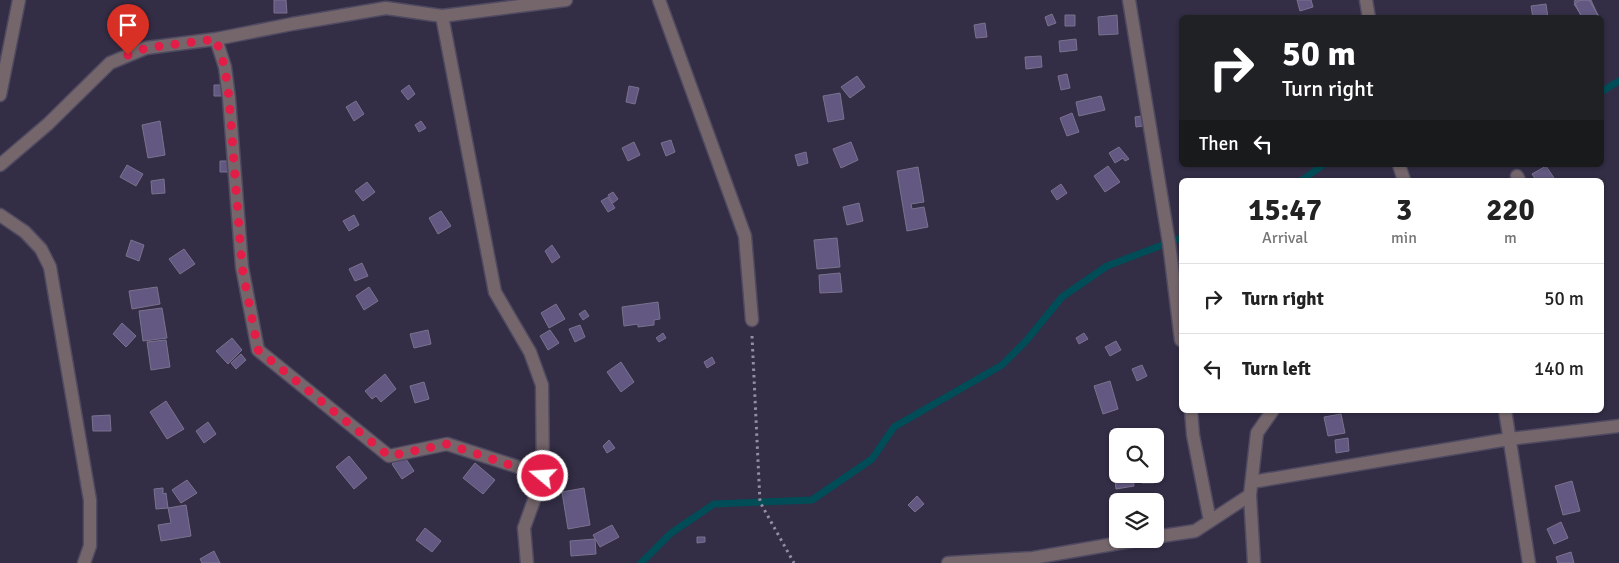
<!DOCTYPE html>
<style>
:root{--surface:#fff;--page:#f2f2f2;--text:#222;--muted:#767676;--line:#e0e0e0}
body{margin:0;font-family:Signika,sans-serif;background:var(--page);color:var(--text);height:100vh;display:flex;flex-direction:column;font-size:19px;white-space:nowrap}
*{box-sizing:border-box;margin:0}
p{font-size:16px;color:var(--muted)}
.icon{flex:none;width:28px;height:28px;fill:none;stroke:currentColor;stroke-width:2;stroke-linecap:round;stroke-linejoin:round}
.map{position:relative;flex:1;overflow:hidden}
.drawer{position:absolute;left:1179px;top:178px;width:425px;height:235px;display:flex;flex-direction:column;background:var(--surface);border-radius:8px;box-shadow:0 1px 4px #0004}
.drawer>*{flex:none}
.hud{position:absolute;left:1179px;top:15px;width:425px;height:152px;border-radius:8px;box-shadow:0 1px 4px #0004;background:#202124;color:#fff;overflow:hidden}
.buttons{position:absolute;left:1109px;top:428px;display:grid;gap:10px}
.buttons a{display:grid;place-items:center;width:55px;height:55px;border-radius:8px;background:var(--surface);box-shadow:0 1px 4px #0004;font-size:25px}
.pin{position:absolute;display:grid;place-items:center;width:42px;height:42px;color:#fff;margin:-51px -21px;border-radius:50% 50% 50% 0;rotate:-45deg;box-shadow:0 0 5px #0007}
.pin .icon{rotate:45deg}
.me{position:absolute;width:55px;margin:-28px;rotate:288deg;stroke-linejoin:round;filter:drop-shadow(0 0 4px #0008)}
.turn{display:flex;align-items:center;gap:18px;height:105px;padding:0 20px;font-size:22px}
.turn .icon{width:65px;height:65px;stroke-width:2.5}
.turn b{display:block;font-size:35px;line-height:42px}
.then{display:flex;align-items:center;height:48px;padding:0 20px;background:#0003;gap:10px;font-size:19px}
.eta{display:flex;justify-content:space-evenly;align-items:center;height:85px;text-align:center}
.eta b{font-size:30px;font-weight:700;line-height:35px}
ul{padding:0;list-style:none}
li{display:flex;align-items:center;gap:15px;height:70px;padding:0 20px;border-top:1px solid var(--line)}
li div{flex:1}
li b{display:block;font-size:19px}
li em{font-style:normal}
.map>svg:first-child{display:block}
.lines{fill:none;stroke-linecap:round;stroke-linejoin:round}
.stream{stroke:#014d57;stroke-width:7}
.building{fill:#625881;stroke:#79738f}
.street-casing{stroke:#4f4a61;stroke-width:15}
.path{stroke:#938fa2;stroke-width:3;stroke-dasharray:2.5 4;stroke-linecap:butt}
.street{stroke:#74666b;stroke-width:12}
.route{stroke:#e11d48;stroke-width:9;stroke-dasharray:0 16.2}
</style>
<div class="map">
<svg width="1619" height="563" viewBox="0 0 1619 563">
<rect width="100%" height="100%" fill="#332d45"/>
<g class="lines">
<!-- stream -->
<path class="stream" d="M1601,92L1619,81
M1302,180L1323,165
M641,563L671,533L714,504L812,500L872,459L894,427L1002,365L1026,341L1062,297L1107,266L1181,238"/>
</g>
<!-- building -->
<path class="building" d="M274,0H286L287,13H274Z
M1297,0H1311L1313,7L1300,11Z
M1577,0H1591L1599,18H1582L1574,1Z
M1581,0H1589L1600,18H1583L1574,4Z
M1546,4L1548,18H1533L1531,6Z
M135,12L139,22L127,27L123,17Z
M1052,14L1056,23L1048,26L1045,17Z
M1065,15H1075V26H1065Z
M1117,15L1118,34L1099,35L1098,17Z
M985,23L987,37L976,38L974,25Z
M1076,39L1077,50L1060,52L1059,41Z
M1041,56L1042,67L1026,69L1025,57Z
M1067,74L1070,88L1061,90L1058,76Z
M857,76L865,87L850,98L841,87Z
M214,85H223L224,96H214Z
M409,85L415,94L408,100L401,91Z
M629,86L639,88L635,104L626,102Z
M840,93L844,119L828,122L823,96Z
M1101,96L1105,110L1079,116L1076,102Z
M356,101L364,114L354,121L346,107Z
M1072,113L1079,132L1067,136L1060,118Z
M1142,116L1143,126L1136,127L1135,117Z
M160,121L165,155L148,158L142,125Z
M421,121L426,128L419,132L415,125Z
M671,140L675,152L666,156L661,143Z
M634,142L640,155L628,161L622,148Z
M851,142L858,160L841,168L833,149Z
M1119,147L1129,159L1125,161L1123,158L1115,163L1109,153Z
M806,152L808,163L798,166L795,155Z
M220,161H228L229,172H220Z
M127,165L143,174L136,186L120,177Z
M1108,166L1120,182L1105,192L1094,176Z
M1546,166L1554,178L1550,180H1536L1532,174Z
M918,167L924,202L911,204L912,209L924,207L928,227L907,231L897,171Z
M164,179L165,193L152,194L151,181Z
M367,182L375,192L363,201L355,191Z
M1061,184L1067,193L1057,200L1051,191Z
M613,192L618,199L613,203L608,195Z
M608,197L615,208L608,212L601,201Z
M859,203L863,221L847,225L843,207Z
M441,211L451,226L438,234L429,218Z
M354,215L359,225L349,231L343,221Z
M837,238L840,267L817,269L814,240Z
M131,240L144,245L139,261L126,256Z
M552,245L560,257L552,263L545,251Z
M184,249L195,264L180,274L169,259Z
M362,263L368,276L355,281L349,269Z
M840,273L842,292L820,293L819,275Z
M157,287L160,304L132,309L129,291Z
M369,287L378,301L364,310L356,296Z
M658,302L660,319L654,320V325L638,327V324L624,326L622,307Z
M556,304L565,319L549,328L541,313Z
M162,308L167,338L143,341L139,311Z
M585,310L589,316L583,320L579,314Z
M122,323L136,336L126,347L113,334Z
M580,325L585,337L575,342L569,329Z
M428,330L431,344L414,348L410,334Z
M550,330L559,343L548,350L540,336Z
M663,333L666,338L659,342L656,338Z
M1084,333L1088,339L1079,344L1076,338Z
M232,338L242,350L228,364L216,351Z
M166,340L170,367L151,370L147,342Z
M1116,341L1121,350L1110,356L1105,347Z
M241,354L246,360L236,369L231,363Z
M712,357L715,363L707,368L704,362Z
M621,362L634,382L621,392L607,372Z
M1142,365L1147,376L1137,381L1132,369Z
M385,374L396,389L381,402L376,396L372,399L365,391Z
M1110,381L1118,409L1103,414L1094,386Z
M424,382L429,399L415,403L410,386Z
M166,401L184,429L167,439L150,412Z
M1341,414L1345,433L1328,436L1324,417Z
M110,415L111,431H93L92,416Z
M208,422L216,434L204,443L196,431Z
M1348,438L1349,451L1336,453L1335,440Z
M609,440L615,448L607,453L603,446Z
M349,456L367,478L354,489L336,467Z
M404,456L414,471L402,479L392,464Z
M475,463L495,480L483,494L463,478Z
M1118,470V474H1133L1134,486L1116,489L1114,471Z
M1141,474H1153L1154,483H1142Z
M187,480L197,493L181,503L172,490Z
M1572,481L1580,511L1563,515L1555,486Z
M163,488V494L166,493L168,508L156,509L154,489Z
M584,488L590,525L568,529L562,492Z
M917,496L924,504L915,512L908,505Z
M186,505L191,536L161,541L158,525L171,523L168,508Z
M1561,522L1568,538L1554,544L1547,529Z
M612,525L619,537L600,547L593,535Z
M425,528L441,541L432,552L416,540Z
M697,537H705V542L697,543Z
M595,539L596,554L571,556L570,541Z
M214,551L220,563H202L200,559Z
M1571,552L1574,563H1558L1556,557Z"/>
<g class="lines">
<!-- street casing -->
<g class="street-casing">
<path id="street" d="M659,0L745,236L752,320
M1129,0L1169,243L1181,340
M1366,0L1369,18
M442,16L495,292L530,352L542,385L543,475L524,528L527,563
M216,39L225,67L229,98L242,267L258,350L389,456L447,444L543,475
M0,95L19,0
M0,165L48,124L110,63L146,48L216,39L292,24L386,8L442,16L566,0
M1399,165L1404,180
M1517,176L1519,180
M0,215L25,232L41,249L50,267L90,500V546L84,563
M1191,410L1193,435L1210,521
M1505,410L1529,563
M1252,482L1509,439L1619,426
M1155,537L1195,531L1250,495
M948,563L1033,558L1143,539
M1254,563L1250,495L1257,433L1273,410"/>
</g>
<!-- path -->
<path class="path" d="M752,336L760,502L794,563"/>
<!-- street -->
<use href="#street" class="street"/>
</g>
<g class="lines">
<!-- route -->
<path class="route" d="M128,55L146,48L216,39L225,68L229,98L242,267L258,350L389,456L447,444L543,476"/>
</g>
</svg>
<div class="buttons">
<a><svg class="icon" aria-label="search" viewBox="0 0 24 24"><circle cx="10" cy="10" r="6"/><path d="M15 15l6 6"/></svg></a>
<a><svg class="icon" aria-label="layers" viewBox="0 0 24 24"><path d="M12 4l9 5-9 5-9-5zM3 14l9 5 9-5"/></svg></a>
</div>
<div class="pin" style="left:128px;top:55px;background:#d93025"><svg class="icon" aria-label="arrive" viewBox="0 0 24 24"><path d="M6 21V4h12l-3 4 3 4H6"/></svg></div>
<svg class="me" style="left:543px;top:476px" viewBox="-20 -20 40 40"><circle r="17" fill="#e11d48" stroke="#fff" stroke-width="3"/><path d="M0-11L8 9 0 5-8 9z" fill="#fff"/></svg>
<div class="hud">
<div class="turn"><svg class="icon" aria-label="right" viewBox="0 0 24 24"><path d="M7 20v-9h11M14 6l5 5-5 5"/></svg><div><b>50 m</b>Turn right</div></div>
<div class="then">Then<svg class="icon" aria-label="left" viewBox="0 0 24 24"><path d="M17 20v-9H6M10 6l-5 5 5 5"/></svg></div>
</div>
<section class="drawer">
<div class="eta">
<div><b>15:47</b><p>Arrival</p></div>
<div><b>3</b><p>min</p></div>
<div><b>220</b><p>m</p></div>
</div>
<ul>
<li><svg class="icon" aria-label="right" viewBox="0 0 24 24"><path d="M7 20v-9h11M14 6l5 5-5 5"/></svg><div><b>Turn right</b></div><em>50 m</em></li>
<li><svg class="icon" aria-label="left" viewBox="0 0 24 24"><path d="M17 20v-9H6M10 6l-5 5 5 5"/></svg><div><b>Turn left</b></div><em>140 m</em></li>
</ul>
</section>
</div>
